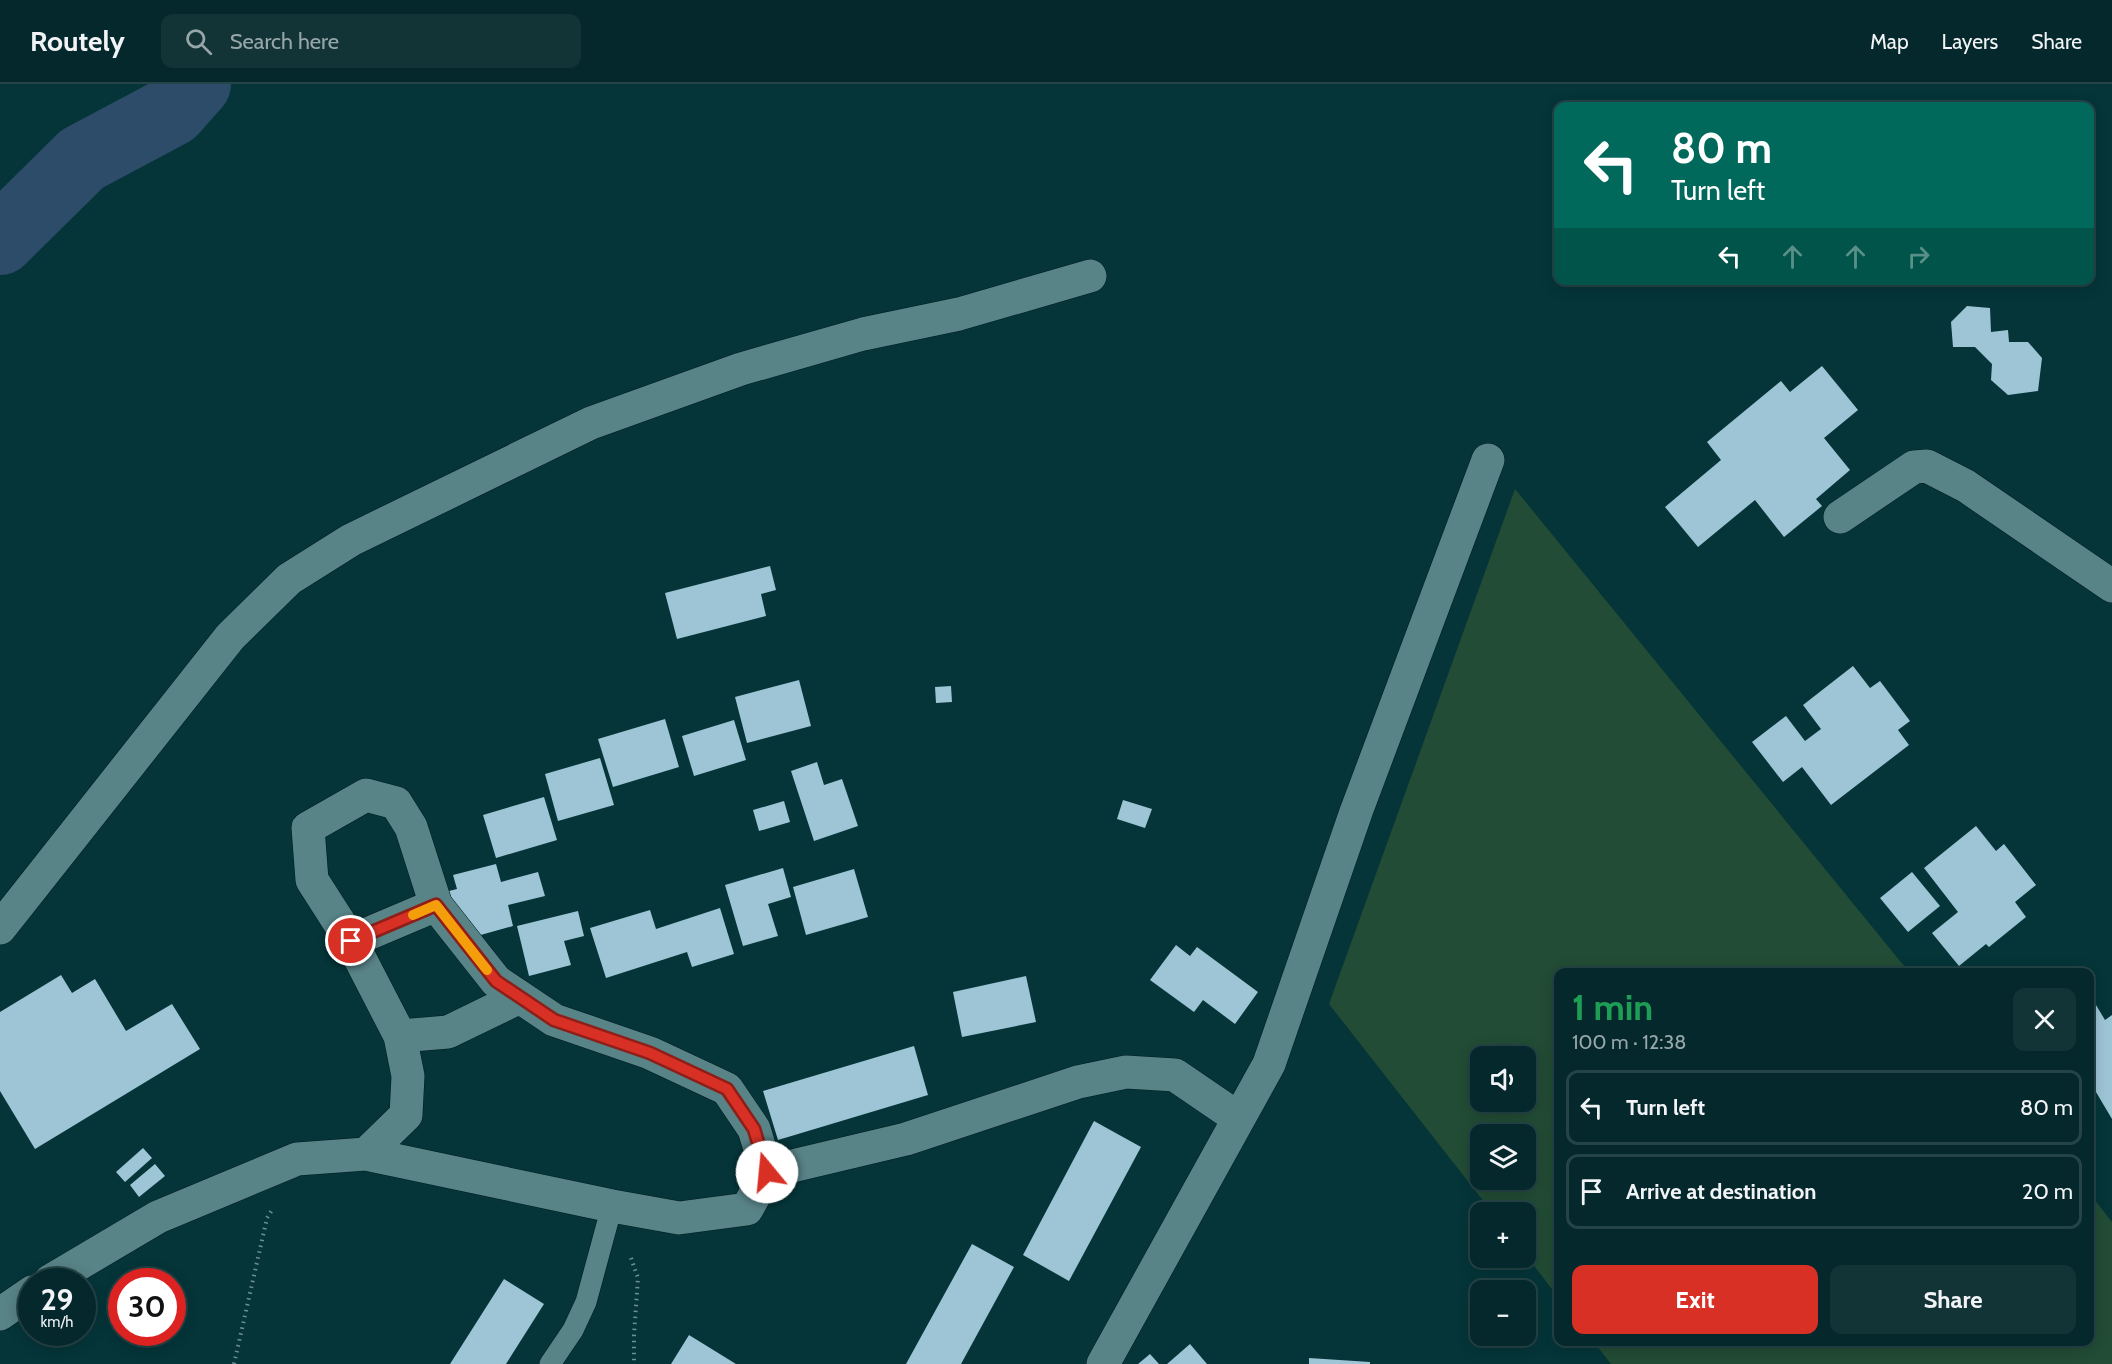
<!DOCTYPE html>
<meta charset="utf-8">
<style>
:root{--surface:#04282b;--page:#123437;--text:#f1f3f6;--muted:#97a6a9;--line:#254447;--accent:#d93025}
body{margin:0;font-family:Cabin,sans-serif;background:var(--page);color:var(--text);height:100vh;display:flex;flex-direction:column;font-size:22px;white-space:nowrap}
*{box-sizing:border-box;margin:0}
p{font-size:20px;color:var(--muted)}
.icon{flex:none;width:33px;height:33px;fill:none;stroke:currentColor;stroke-width:2;stroke-linecap:round;stroke-linejoin:round}
.map{position:relative;flex:1;overflow:hidden}
.drawer{position:absolute;left:1554px;top:884px;width:540px;height:378px;display:flex;flex-direction:column;background:var(--surface);border-radius:12px;box-shadow:0 3px 15px #0003,0 0 0 2px var(--line)}
.drawer>*{flex:none}
.guide{position:absolute;left:1554px;top:18px;width:540px;height:183px;border-radius:12px;box-shadow:0 3px 15px #0003,0 0 0 2px var(--line);background:#00695c;color:#fff;overflow:hidden}
.fabs{position:absolute;left:1470px;top:962px;display:grid;gap:12px}
.fabs a{display:grid;place-items:center;width:66px;height:66px;border-radius:12px;background:var(--surface);box-shadow:0 3px 15px #0003,0 0 0 2px var(--line);font-size:30px}
.speed{position:absolute;left:18px;top:1184px;display:flex;gap:12px;font-size:30px;font-weight:700;text-align:center}
.speed>*{display:grid;place-content:center;width:78px;height:78px;border-radius:50%;background:var(--surface);box-shadow:0 3px 15px #0003,0 0 0 2px var(--line);line-height:1}
.speed small{font-size:15px;font-weight:400}
.speed .limit{border:9px solid #d22;background:#fff;color:#111}
.pin{position:absolute;display:grid;place-items:center;width:51px;height:51px;color:#fff;margin:-26px;border:3px solid #fff;border-radius:50%;box-shadow:0 2px 6px #0007}
.me{position:absolute;width:66px;margin:-33px;rotate:343deg;stroke-linejoin:round;filter:drop-shadow(0 0 4px #0008)}
.turn{display:flex;align-items:center;gap:21px;height:126px;padding:0 18px;font-size:27px}
.turn .icon{width:78px;height:78px;stroke-width:2.5}
.turn b{display:block;font-size:42px;line-height:51px}
.lanes{display:flex;align-items:center;height:57px;padding:0 18px;background:#0003;justify-content:center;gap:30px;direction:ltr}
.lanes .off{opacity:.35}
.round{display:grid;place-items:center;flex:none;width:63px;height:63px;border-radius:12px;background:var(--page)}
.head{display:flex;align-items:center;justify-content:space-between;height:102px;padding:0 18px}
h1{font-size:36px;font-weight:700;line-height:45px;color:#1e9e55}
.cta{display:flex;gap:12px;margin-top:auto;padding:12px 18px}
.cta a{flex:1;height:69px;border-radius:12px;background:var(--accent);color:#fff;font-size:24px;font-weight:700;line-height:69px;text-align:center}
.cta a+a{background:var(--page);color:var(--text)}
ul{padding:0;list-style:none}
li{display:flex;align-items:center;gap:18px;height:75px;margin:0 12px 9px;padding:0 6px;border:3px solid var(--line);border-radius:12px}
li div{flex:1}
li b{display:block;font-size:22px}
li em{font-style:normal}
header{display:flex;align-items:center;gap:36px;box-sizing:border-box;height:84px;padding:0 30px;background:var(--surface);border-bottom:2px solid var(--line)}
header strong{font-size:28px}
nav{display:flex;gap:33px;margin-inline-start:auto;font-size:21px}
.search{width:420px;height:54px;background:var(--page);display:flex;align-items:center;gap:15px;box-sizing:border-box;padding:0 21px;border-radius:12px;color:var(--muted);font-size:22px}
.map>svg:first-child{display:block}
.green{fill:#224c35;fill-rule:evenodd}
.lines{fill:none;stroke-linecap:round;stroke-linejoin:round}
.river{stroke:#2c4c69;stroke-width:70}
.building{fill:#9ec5d6}
.lane-casing{stroke:#001b1e;stroke-width:22}
.street-casing{stroke:#001b1e;stroke-width:34}
.path{stroke:#6e9093;stroke-width:4;stroke-dasharray:1.5 4.5;stroke-linecap:butt}
.lane{stroke:#588387;stroke-width:21}
.street{stroke:#588387;stroke-width:33}
.route-casing{stroke:#8d1f18;stroke-width:15}
.route{stroke:#d93025;stroke-width:10}
.slow{stroke:#f59e0b;stroke-width:10}
</style>
<header>
<strong>Routely</strong>
<div class="search"><svg class="icon" aria-label="search" viewBox="0 0 24 24"><circle cx="10" cy="10" r="6"/><path d="M15 15l6 6"/></svg>Search here</div>
<nav><a>Map</a><a>Layers</a><a>Share</a></nav>
</header>
<div class="map">
<svg width="2112" height="1280" viewBox="0 0 2112 1280">
<rect width="100%" height="100%" fill="#053539"/>
<!-- green -->
<path class="green" d="M1515,405L1909,888H1558V1213L1526,1171V1128H1492L1329,920ZM1480,972H1526V1017H1480ZM1480,1050H1526V1095H1480Z
M2090,1110L2112,1138V1280H1611L1593,1257H2090Z"/>
<g class="lines">
<!-- river -->
<path class="river" d="M0,156L82,75L172,27L196,0"/>
</g>
<!-- building -->
<path class="building" d="M1967,222L1990,224L1991,248L2008,246L2009,258H2028L2042,274L2038,307L2008,311L1991,296L1992,280L1975,263H1953L1951,238Z
M1822,282L1858,326L1824,354L1850,386L1816,415L1822,422L1784,453L1755,416L1698,463L1665,423L1721,376L1707,358L1781,297L1790,308Z
M770,482L776,506L761,510L766,532L677,555L665,509Z
M1853,582L1870,604L1880,597L1910,637L1898,646L1909,661L1831,721L1802,683L1783,698L1752,658L1786,632L1805,657L1821,645L1803,621Z
M799,596L811,642L747,659L735,613Z
M951,602L952,618L936,619L935,603Z
M665,635L679,683L613,703L598,655Z
M734,636L746,676L694,692L682,652Z
M600,674L614,721L558,737L545,690Z
M817,678L824,701L842,695L858,742L814,757L791,687Z
M544,713L557,756L496,774L483,731Z
M1123,716L1152,725L1145,744L1117,735Z
M784,717L790,738L759,747L753,726Z
M1976,742L1996,767L2004,760L2036,801L2015,818L2026,833L1989,863L1986,860L1959,882L1932,849L1958,828L1924,784Z
M496,780L501,798L538,788L545,812L508,821L513,842L470,854L445,808L457,805L453,791Z
M783,784L791,813L768,820L778,852L743,862L725,801Z
M854,785L868,833L806,851L793,803Z
M1912,788L1940,822L1908,848L1880,814Z
M720,824L734,870L692,883L687,868L606,894L590,844L650,826L656,845Z
M578,827L584,852L564,857L571,881L529,892L517,842Z
M1176,861L1190,872L1197,863L1258,908L1235,940L1203,916L1194,928L1150,896Z
M61,891L72,909L95,895L126,947L172,920L200,965L35,1065L0,1007V928Z
M1026,892L1036,938L962,953L953,908Z
M2090,911L2105,936L2112,931V1035L2090,998Z
M914,962L928,1011L778,1056L763,1007Z
M1094,1037L1141,1063L1069,1197L1023,1171Z
M143,1064L152,1074L125,1098L116,1088Z
M155,1080L165,1092L139,1113L130,1101Z
M972,1160L1014,1183L961,1280H906Z
M504,1195L544,1220L506,1280H450Z
M689,1251L736,1280H671Z
M1190,1260L1207,1280H1167Z
M1150,1270L1159,1280H1138Z
M1309,1274L1370,1278V1280H1309Z"/>
<g class="lines">
<!-- lane casing -->
<g class="lane-casing">
<path id="lane" d="M550,1280L573,1246L586,1218L612,1122"/>
</g>
<!-- street casing -->
<g class="street-casing">
<path id="street" d="M1840,433L1914,383L1927,382L1966,402L2112,502
M0,844L230,553L289,495L351,456L591,339L741,285L863,250L959,230L1090,192
M351,857L436,821
M366,1070L406,1031L408,992L400,952
M767,1088L906,1055L1078,998L1126,988L1175,991L1238,1034
M50,1197L158,1133L297,1075L366,1070L612,1122L679,1134L747,1125L767,1088L754,1045L727,1005L650,969L554,936L496,897L436,821L411,743L396,719L366,711L308,744L312,796L351,857L400,952L448,948L520,913
M0,1230L32,1208
M1103,1280L1269,980L1356,728L1488,376"/>
</g>
<!-- path -->
<path class="path" d="M631,1174L638,1194L634,1251V1280
M234,1280L267,1134L272,1126"/>
<!-- lane -->
<use href="#lane" class="lane"/>
<!-- street -->
<use href="#street" class="street"/>
</g>
<g class="lines">
<!-- route casing -->
<g class="route-casing">
<path id="route" d="M351,857L436,821L496,897L554,936L650,969L727,1005L754,1045L767,1088"/>
</g>
<!-- route -->
<use href="#route" class="route"/>
<!-- slow -->
<path class="slow" d="M413,831L436,821L487,886"/>
</g>
</svg>
<div class="fabs">
<a><svg class="icon" aria-label="sound" viewBox="0 0 24 24"><path d="M4 9h4l5-4v14l-5-4H4zM17 9q2 3 0 6"/></svg></a>
<a><svg class="icon" aria-label="layers" viewBox="0 0 24 24"><path d="M12 4l9 5-9 5-9-5zM3 14l9 5 9-5"/></svg></a>
<a>+</a>
<a>−</a>
</div>
<div class="speed"><div>29<small>km/h</small></div><div class="limit">30</div></div>
<div class="pin" style="left:351px;top:857px;background:#d93025"><svg class="icon" aria-label="arrive" viewBox="0 0 24 24"><path d="M6 21V4h12l-3 4 3 4H6"/></svg></div>
<svg class="me" style="left:767px;top:1088px" viewBox="-20 -20 40 40"><circle r="19" fill="#fff"/><path d="M0-13L10 11 0 6-10 11z" fill="#d93025"/></svg>
<div class="guide">
<div class="turn"><svg class="icon" aria-label="left" viewBox="0 0 24 24"><path d="M17 20v-9H6M10 6l-5 5 5 5"/></svg><div><b>80 m</b>Turn left</div></div>
<div class="lanes"><svg class="icon" aria-label="left" viewBox="0 0 24 24"><path d="M17 20v-9H6M10 6l-5 5 5 5"/></svg><svg class="icon off" aria-label="ahead" viewBox="0 0 24 24"><path d="M12 20V5M6 11l6-6 6 6"/></svg><svg class="icon off" aria-label="ahead" viewBox="0 0 24 24"><path d="M12 20V5M6 11l6-6 6 6"/></svg><svg class="icon off" aria-label="right" viewBox="0 0 24 24"><path d="M7 20v-9h11M14 6l5 5-5 5"/></svg></div>
</div>
<section class="drawer">
<div class="head"><div><h1>1 min</h1><p>100 m · 12:38</p></div><a class="round"><svg class="icon" aria-label="close" viewBox="0 0 24 24"><path d="M6 6l12 12M18 6L6 18"/></svg></a></div>
<ul>
<li><svg class="icon" aria-label="left" viewBox="0 0 24 24"><path d="M17 20v-9H6M10 6l-5 5 5 5"/></svg><div><b>Turn left</b></div><em>80 m</em></li>
<li><svg class="icon" aria-label="arrive" viewBox="0 0 24 24"><path d="M6 21V4h12l-3 4 3 4H6"/></svg><div><b>Arrive at destination</b></div><em>20 m</em></li>
</ul>
<div class="cta"><a>Exit</a><a>Share</a></div>
</section>
</div>
